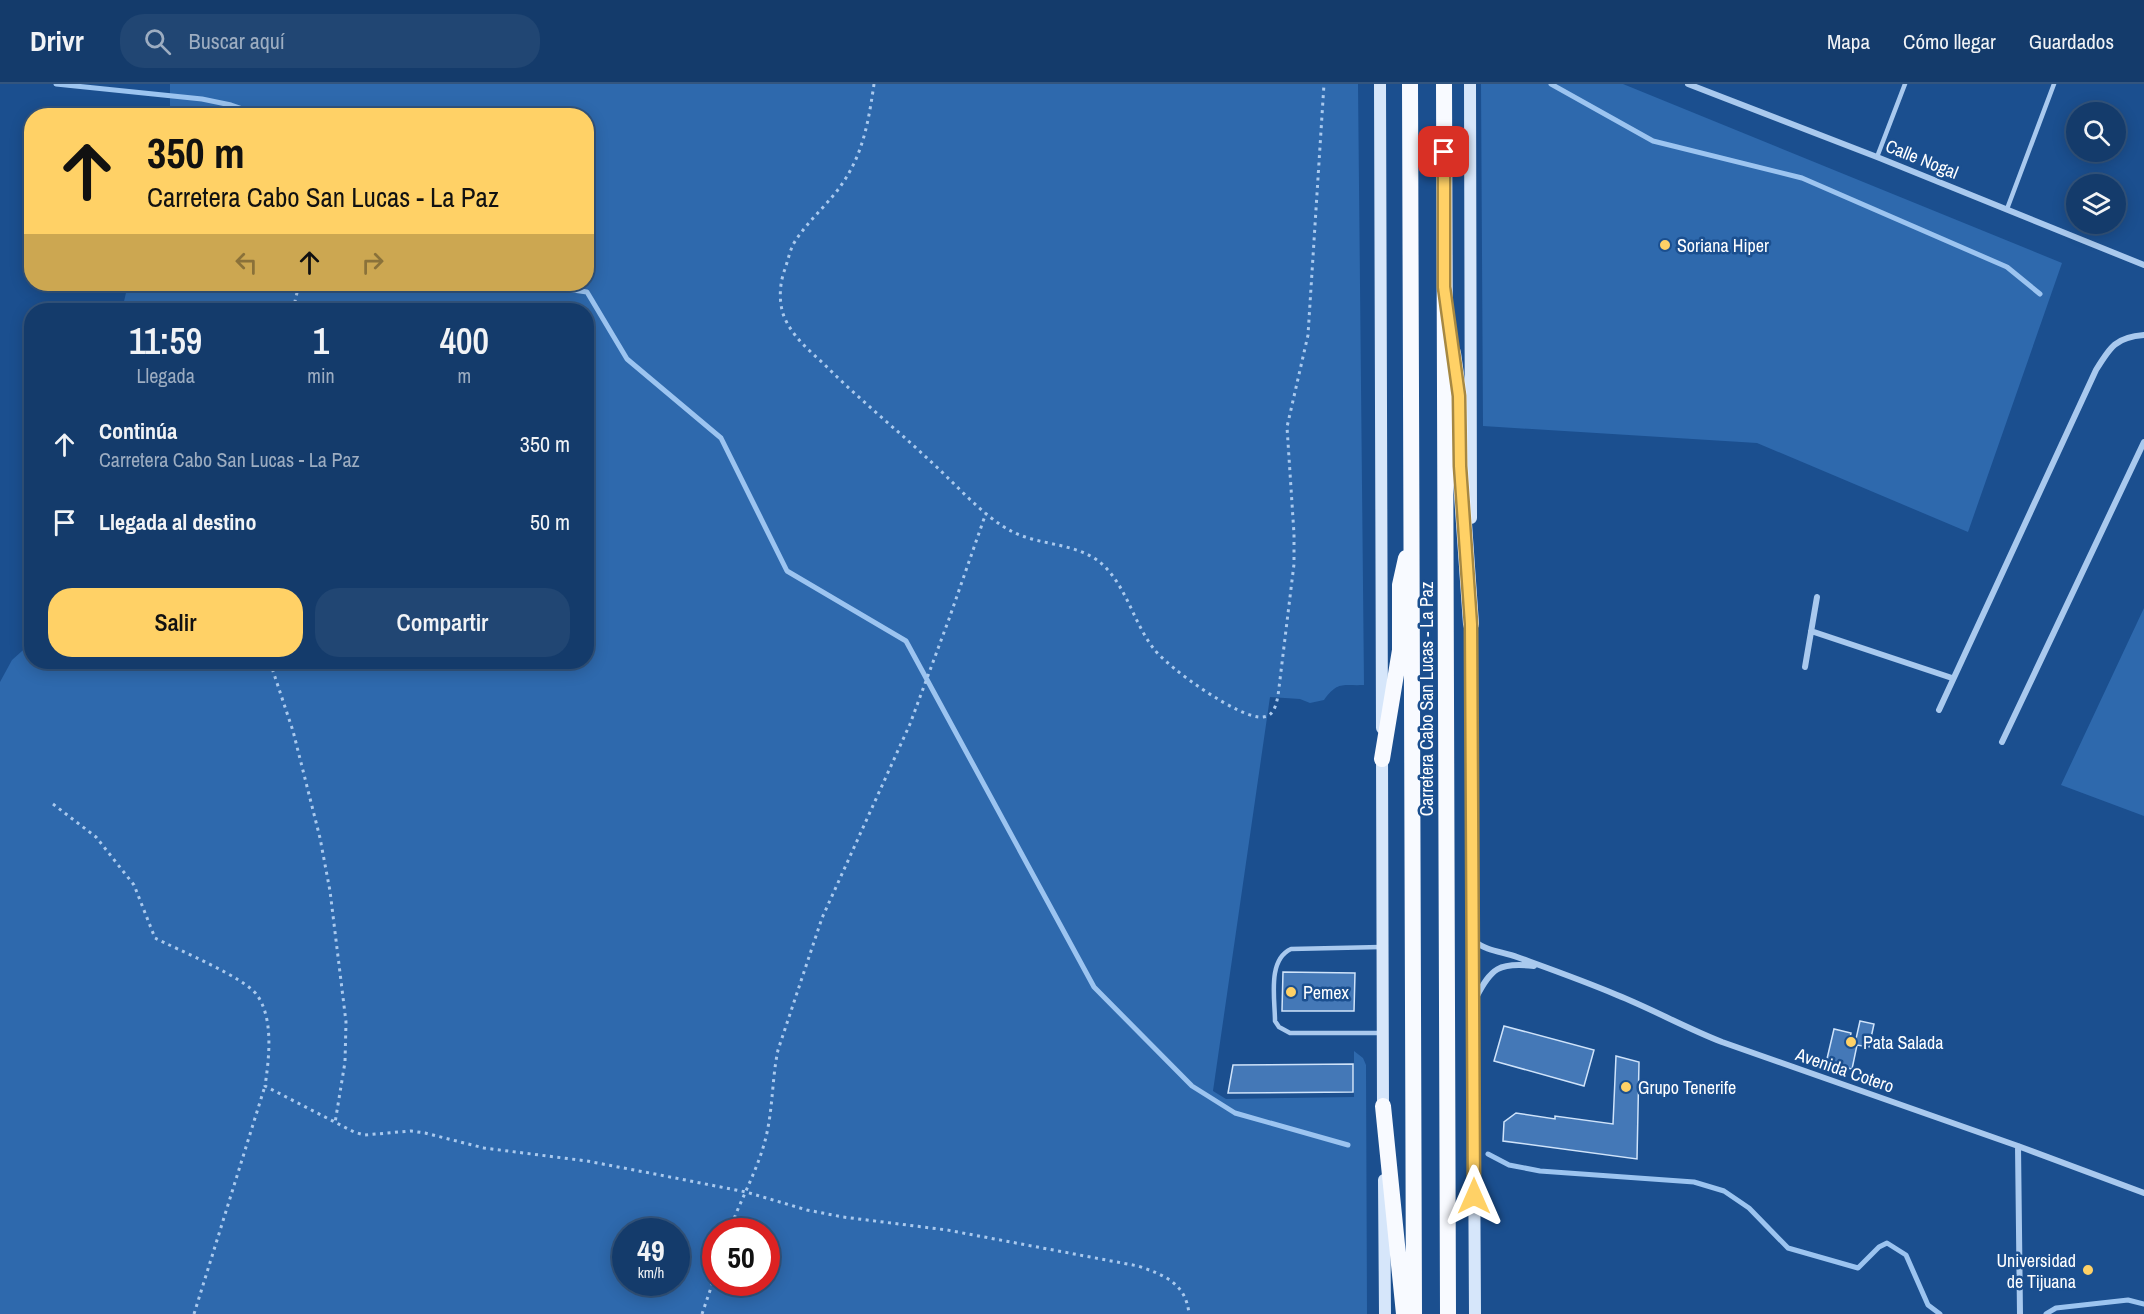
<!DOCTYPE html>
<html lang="es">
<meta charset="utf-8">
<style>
:root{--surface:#143b6b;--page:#214673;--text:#f1f3f6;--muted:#9dadc1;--line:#33557e;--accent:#ffd166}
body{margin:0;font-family:"Archivo Narrow",sans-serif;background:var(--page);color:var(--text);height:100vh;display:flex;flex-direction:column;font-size:22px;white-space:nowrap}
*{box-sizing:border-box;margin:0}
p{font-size:20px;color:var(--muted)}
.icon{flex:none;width:33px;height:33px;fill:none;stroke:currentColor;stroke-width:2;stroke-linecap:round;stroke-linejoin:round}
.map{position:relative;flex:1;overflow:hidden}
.sheet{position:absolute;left:24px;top:219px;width:570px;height:366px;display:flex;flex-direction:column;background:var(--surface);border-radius:24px;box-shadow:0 3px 15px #0003,0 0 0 2px var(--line)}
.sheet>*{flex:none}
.banner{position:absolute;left:24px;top:24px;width:570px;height:183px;border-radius:24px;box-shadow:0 3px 15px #0003,0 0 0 2px var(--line);background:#ffd166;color:#111;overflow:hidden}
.tools{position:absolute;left:2066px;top:18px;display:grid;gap:12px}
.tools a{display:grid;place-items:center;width:60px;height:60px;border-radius:50%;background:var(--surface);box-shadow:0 3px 15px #0003,0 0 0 2px var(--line);font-size:30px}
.speed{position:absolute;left:612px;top:1134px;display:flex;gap:12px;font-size:30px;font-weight:700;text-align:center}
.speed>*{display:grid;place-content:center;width:78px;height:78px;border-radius:50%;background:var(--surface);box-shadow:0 3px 15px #0003,0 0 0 2px var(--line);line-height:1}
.speed small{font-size:15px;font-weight:400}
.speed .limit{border:9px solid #d22;background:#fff;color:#111}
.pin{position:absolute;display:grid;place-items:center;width:51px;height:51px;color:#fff;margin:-26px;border-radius:12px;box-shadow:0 3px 9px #0006}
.me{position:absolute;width:66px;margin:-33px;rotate:0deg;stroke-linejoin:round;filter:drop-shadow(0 0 4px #0008)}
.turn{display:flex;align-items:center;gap:21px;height:126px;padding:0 24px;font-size:27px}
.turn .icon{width:78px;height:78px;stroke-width:2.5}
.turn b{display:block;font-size:42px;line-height:51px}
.lanes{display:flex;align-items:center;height:57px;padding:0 24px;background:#0003;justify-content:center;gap:30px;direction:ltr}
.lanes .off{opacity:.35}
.eta{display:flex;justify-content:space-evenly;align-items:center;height:102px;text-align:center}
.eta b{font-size:36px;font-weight:600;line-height:42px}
.primary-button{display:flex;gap:12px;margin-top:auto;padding:12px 24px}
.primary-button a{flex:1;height:69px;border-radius:24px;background:var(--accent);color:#111;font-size:24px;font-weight:600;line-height:69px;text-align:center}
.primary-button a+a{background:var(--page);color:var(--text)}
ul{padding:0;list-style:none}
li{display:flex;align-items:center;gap:18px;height:78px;padding:0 24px}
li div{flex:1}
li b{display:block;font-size:22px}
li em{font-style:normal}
header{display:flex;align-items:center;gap:36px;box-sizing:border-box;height:84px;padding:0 30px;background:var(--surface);border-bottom:2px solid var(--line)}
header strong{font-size:28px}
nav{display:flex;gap:33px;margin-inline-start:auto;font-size:21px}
.search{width:420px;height:54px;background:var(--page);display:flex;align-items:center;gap:15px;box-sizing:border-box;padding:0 21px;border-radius:24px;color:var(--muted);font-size:22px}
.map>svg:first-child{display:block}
.green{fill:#2e69ad;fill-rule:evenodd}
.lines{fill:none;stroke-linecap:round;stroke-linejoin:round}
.stream{stroke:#9cc4f0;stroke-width:5}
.building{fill:#4478b7;stroke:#cfe3fa;stroke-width:1.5}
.path{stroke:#a9c9ee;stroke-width:3;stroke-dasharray:3 4.5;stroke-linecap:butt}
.service{stroke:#a9c9ee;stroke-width:4.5}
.minor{stroke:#a9c9ee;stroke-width:6}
.secondary{stroke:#d6e6fa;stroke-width:12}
.trunk{stroke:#f8faff;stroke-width:16}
.route-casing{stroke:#a68842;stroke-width:15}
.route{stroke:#ffd166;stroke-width:10}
.poi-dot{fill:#ffd166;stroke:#1b4f8f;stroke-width:2}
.labels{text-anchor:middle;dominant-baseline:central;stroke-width:5;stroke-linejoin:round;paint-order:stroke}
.street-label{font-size:18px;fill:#fff;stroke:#1b4f8f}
.poi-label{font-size:18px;fill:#fff;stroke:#1b4f8f;text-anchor:start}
</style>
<header>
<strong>Drivr</strong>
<div class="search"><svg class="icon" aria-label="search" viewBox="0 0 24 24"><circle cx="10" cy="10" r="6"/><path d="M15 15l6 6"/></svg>Buscar aquí</div>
<nav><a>Mapa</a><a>Cómo llegar</a><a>Guardados</a></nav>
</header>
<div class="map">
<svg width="2144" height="1230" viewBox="0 0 2144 1230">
<rect width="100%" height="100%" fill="#1b4f8f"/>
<!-- green -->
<path class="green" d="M170,0H1358L1364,601C1342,602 1338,597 1324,616L1310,619L1300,615L1270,613L1213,1007L1226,1015L1354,1013V967L1363,974L1366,981L1367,1230H0V598L12,576L31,559L32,578H586V226H122L128,200H586V32L170,31ZM626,1148H676V1198H626ZM716,1148H766V1198H716Z
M1481,0H1623L2062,179L1968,448L1757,359L1483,342Z
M2144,524V732L2061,701Z"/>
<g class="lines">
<!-- stream -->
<path class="stream" d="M56,0L202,15L231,21L263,32
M1551,0L1653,57L1802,94L2007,183L2040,210
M531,200L587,208L627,275L721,354L787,487L906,557L1094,903L1192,1002L1235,1029L1348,1061
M1488,1070L1509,1081L1540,1087L1694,1098L1724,1107L1749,1124L1788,1164L1858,1184L1879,1163L1887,1159L1906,1171L1928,1221L1940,1230
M2046,1230L2056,1224L2128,1216L2144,1220"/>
</g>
<!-- building -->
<path class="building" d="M1283,888L1355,889L1354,927H1282Z
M1860,937L1874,940L1869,963L1857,961L1852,985L1826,979L1834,945L1851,949L1850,954L1856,955Z
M1504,942L1594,966L1584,1002L1494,977Z
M1616,972L1639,978L1637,1075L1503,1057L1504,1038L1516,1029L1555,1035V1032L1613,1040Z
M1353,980V1008L1228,1009L1233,981Z"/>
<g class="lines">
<!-- path -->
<path class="path" d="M874,0C869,34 864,67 844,97C830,119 808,136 794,159C790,166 788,176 785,185C780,198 779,213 782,226C784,235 789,243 795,251C804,263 817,273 828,284C860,316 895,344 928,375C953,397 984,434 1013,448C1043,463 1083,458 1107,485C1128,508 1135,541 1154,565C1168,584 1241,636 1263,633C1274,632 1276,621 1278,612L1294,480V450L1287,343L1308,251L1324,0
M293,226L299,200
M270,578L293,647L320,754L330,807L346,938L345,978L335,1039
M53,720L96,753L134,801L155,854C178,866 244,893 257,911C274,935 269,975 265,1002L354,1048L364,1051L411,1047L425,1049L484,1064L587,1077L660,1091L746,1108L807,1126L843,1133L947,1146L1138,1182C1164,1191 1186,1199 1189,1230
M729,1148C740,1116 758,1086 766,1053C773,1024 772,994 778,966L822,834L910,640L949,535L986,429
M194,1230L265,1002
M702,1230L716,1189"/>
<!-- service -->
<path class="service" d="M1877,73L1905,0
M2007,125L2054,0
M1381,863L1291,865C1267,876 1275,915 1275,937L1279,943L1290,949H1383"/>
<!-- minor -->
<path class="minor" d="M1688,0L1877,73L2144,181
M1811,547L1952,594
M1805,583L1817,513
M1939,626L2096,286C2110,263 2116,253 2144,251
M2002,658L2144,358
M1475,857C1485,867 1504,868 1517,873C1550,885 1584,897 1617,911C1652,925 1686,944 1722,958L2018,1062L2144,1109
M1476,914C1491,884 1499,878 1534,882
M2018,1062L2020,1230"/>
<!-- secondary -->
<path class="secondary" d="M1380,0L1382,644
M1470,0L1471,434
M1471,532L1475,1230
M1382,667L1383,1028
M1384,1096L1385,1230"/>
<!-- trunk -->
<path class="trunk" d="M1410,0L1414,1230
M1444,0L1448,1230
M1453,269L1459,312L1460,382L1471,540
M1382,675L1400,566V501L1406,474
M1383,1022L1404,1230"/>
</g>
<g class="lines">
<!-- route casing -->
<g class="route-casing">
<path id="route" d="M1444,68V203L1459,312L1460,382L1471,540L1474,1112"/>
</g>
<!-- route -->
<use href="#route" class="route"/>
</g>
<!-- markers -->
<g class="poi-dot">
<circle cx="1665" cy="161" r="6"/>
<circle cx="1291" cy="908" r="6"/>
<circle cx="1851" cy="958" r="6"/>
<circle cx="1626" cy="1003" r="6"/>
<circle cx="2088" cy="1186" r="6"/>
</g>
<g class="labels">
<!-- street labels -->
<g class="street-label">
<text transform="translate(1922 75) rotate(22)">Calle Nogal</text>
<text transform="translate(1426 615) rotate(-90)">Carretera Cabo San Lucas - La Paz</text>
<text transform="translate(1845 986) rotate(19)">Avenida Cotero</text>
</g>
<!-- poi labels -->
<g class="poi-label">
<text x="1677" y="161">Soriana Hiper</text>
<text x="1303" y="908">Pemex</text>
<text x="1863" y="958">Pata Salada</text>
<text x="1638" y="1003">Grupo Tenerife</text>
<text x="2076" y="1176" text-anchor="end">Universidad<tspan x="2076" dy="21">de Tijuana</tspan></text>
</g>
</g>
</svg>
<div class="tools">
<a><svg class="icon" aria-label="search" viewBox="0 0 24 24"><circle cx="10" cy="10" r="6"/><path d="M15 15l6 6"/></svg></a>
<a><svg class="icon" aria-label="layers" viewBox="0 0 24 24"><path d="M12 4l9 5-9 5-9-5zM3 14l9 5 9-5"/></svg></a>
</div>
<div class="speed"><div>49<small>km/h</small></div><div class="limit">50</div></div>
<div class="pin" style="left:1444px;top:68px;background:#d93025"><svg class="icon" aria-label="arrive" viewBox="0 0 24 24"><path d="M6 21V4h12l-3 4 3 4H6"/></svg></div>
<svg class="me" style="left:1474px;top:1112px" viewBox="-20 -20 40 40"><path d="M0-17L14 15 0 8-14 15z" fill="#ffd166" stroke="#fff" stroke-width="4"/></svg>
<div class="banner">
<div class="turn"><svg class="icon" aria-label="ahead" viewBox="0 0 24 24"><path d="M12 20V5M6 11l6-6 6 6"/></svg><div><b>350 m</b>Carretera Cabo San Lucas - La Paz</div></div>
<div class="lanes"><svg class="icon off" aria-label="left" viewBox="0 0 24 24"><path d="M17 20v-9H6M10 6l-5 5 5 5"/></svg><svg class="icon" aria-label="ahead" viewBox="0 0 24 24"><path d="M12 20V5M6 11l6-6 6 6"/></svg><svg class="icon off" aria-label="right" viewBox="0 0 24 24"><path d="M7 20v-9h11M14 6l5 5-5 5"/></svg></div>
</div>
<section class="sheet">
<div class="eta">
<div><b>11:59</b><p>Llegada</p></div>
<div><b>1</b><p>min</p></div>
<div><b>400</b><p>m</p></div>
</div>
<ul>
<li><svg class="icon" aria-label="ahead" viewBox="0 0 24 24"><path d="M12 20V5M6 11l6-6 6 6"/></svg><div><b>Continúa</b><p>Carretera Cabo San Lucas - La Paz</p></div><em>350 m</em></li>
<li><svg class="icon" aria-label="arrive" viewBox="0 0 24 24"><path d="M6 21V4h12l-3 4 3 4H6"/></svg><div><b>Llegada al destino</b></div><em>50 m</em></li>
</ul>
<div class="primary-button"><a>Salir</a><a>Compartir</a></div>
</section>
</div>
